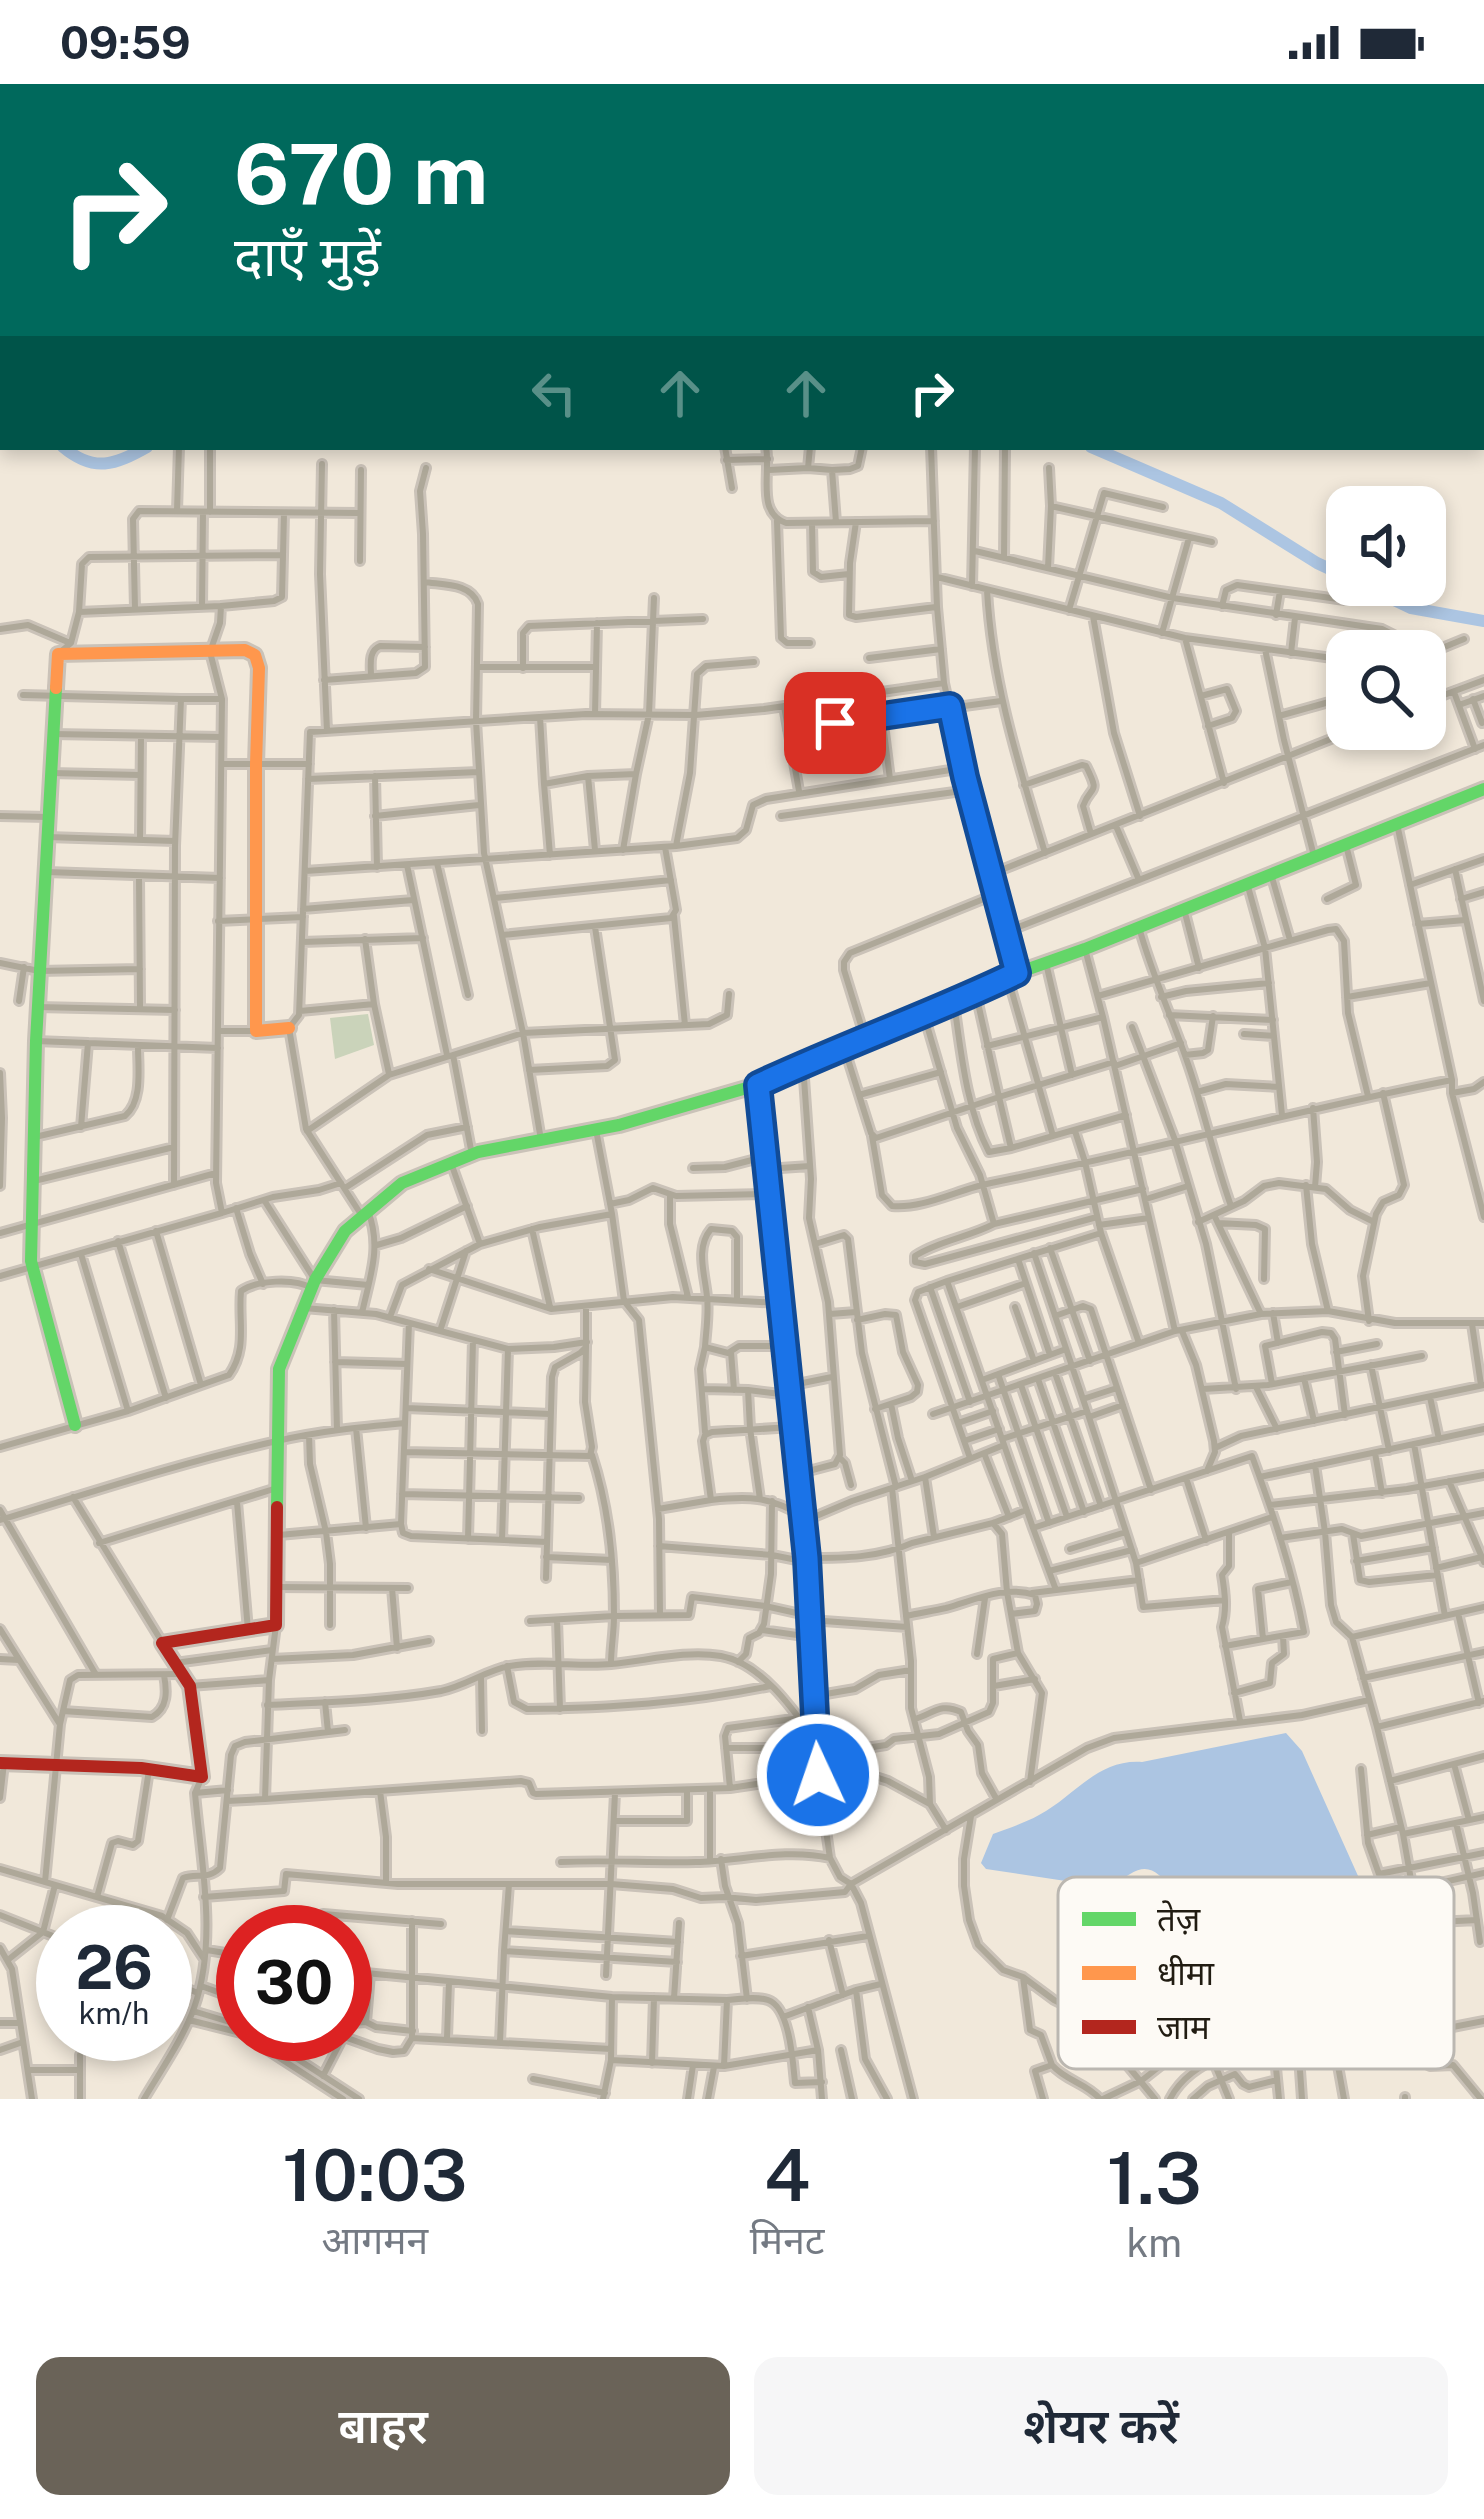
<!DOCTYPE html>
<html lang="hi">
<meta charset="utf-8">
<style>
:root{--surface:#fff;--page:#f6f6f7;--text:#1f2937;--muted:#747a83;--accent:#6a6358}
body{margin:0;font-family:"Public Sans","Noto Sans Devanagari",sans-serif;background:var(--page);color:var(--text);height:100vh;display:flex;flex-direction:column;font-size:45px;white-space:nowrap}
*{box-sizing:border-box;margin:0}
p{font-size:39px;color:var(--muted)}
.icon{flex:none;width:66px;height:66px;fill:none;stroke:currentColor;stroke-width:2;stroke-linecap:round;stroke-linejoin:round}
.map{position:relative;height:2015px;overflow:hidden}
.panel{display:flex;flex-direction:column;background:var(--surface);flex:1}
.panel>*{flex:none}
.top-card{position:absolute;left:0px;top:0px;width:1485px;height:366px;box-shadow:0 6px 18px #0003;background:#00695c;color:#fff;overflow:hidden}
.fabs{position:absolute;left:1326px;top:402px;display:grid;gap:24px}
.fabs a{display:grid;place-items:center;width:120px;height:120px;border-radius:24px;background:var(--surface);box-shadow:0 6px 18px #0003;font-size:60px}
.speed{position:absolute;left:36px;top:1821px;display:flex;gap:24px;font-size:60px;font-weight:700;text-align:center}
.speed>*{display:grid;place-content:center;width:156px;height:156px;border-radius:50%;background:var(--surface);box-shadow:0 6px 18px #0003;line-height:1}
.speed small{font-size:30px;font-weight:400}
.speed .limit{border:18px solid #d22;background:#fff;color:#111}
.pin{position:absolute;display:grid;place-items:center;width:102px;height:102px;color:#fff;margin:-51px;border-radius:24px;box-shadow:0 6px 18px #0006}
.me{position:absolute;width:132px;margin:-66px;rotate:357deg;stroke-linejoin:round;filter:drop-shadow(0 0 9px #0008)}
.turn{display:flex;align-items:center;gap:42px;height:252px;padding:0 36px;font-size:54px}
.turn .icon{width:156px;height:156px;stroke-width:2.5}
.turn b{display:block;font-size:84px;line-height:102px}
.lanes{display:flex;align-items:center;height:114px;padding:0 36px;background:#0003;justify-content:center;gap:60px;direction:ltr}
.lanes .off{opacity:.35}
.eta{display:flex;justify-content:space-evenly;align-items:center;height:204px;text-align:center}
.eta b{font-size:72px;font-weight:600;line-height:84px}
.button{display:flex;gap:24px;margin-top:auto;padding:24px 36px}
.button a{flex:1;height:138px;border-radius:24px;background:var(--accent);color:#fff;font-size:48px;font-weight:600;line-height:138px;text-align:center}
.button a+a{background:var(--page);color:var(--text)}
.status{display:flex;justify-content:space-between;align-items:center;height:84px;padding:0 60px;background:var(--surface);direction:ltr}
.status svg{height:33px;fill:currentColor}
.map>svg:first-child{display:block}
.green{fill:#cad3ba}
.water{fill:#acc5e2}
.lines{fill:none;stroke-linecap:round;stroke-linejoin:round}
.river{stroke:#acc5e2;stroke-width:12}
.street-casing{stroke:#cac2b8;stroke-width:12}
.fast-casing{stroke:#cac2b8;stroke-width:18}
.slow-casing{stroke:#cac2b8;stroke-width:18}
.jam-casing{stroke:#cac2b8;stroke-width:18}
.street{stroke:#aea899;stroke-width:6}
.fast{stroke:#63d668;stroke-width:12}
.slow{stroke:#ff974d;stroke-width:12}
.jam{stroke:#b3261e;stroke-width:12}
.route-casing{stroke:#114b97;stroke-width:30}
.route{stroke:#1a73e8;stroke-width:21}
.key{fill:#fdfaf5;stroke:#bbb7b1;stroke-width:3}
.key-label{font-size:33px;fill:#211c12}
</style>
<div class="status"><b>09:59</b><svg viewBox="0 0 49 12"><path d="M0 12V9h3v3zM5 12V6h3v6zM10 12V3h3v9zM15 12V0h3v12zM26 1h20v11H26zM47 4h2v5h-2z"/></svg></div>
<div class="map">
<svg width="1484" height="2015" viewBox="0 0 1484 2015">
<rect width="100%" height="100%" fill="#f1e8da"/>
<!-- green -->
<path class="green" d="M368,930L374,961L335,975L330,934Z"/>
<!-- water -->
<path class="water" d="M1286,1649L1302,1667L1376,1832L1377,1840L1373,1844L1175,1811C1153,1777 1141,1778 1112,1804L986,1785L981,1779L993,1750C1008,1744 1025,1739 1039,1731C1075,1712 1097,1675 1142,1678Z"/>
<g class="lines">
<!-- river -->
<path class="river" d="M1229,3L1232,0
M0,283L3,284
M63,363C94,389 115,381 147,363
M1091,363L1221,419L1317,479L1347,493
M1363,501L1411,524L1484,537"/>
<!-- street casing -->
<g class="street-casing">
<path id="street" d="M511,0V3
M850,0L851,3
M1396,0L1397,3
M835,3L840,0
M905,3L908,0
M1482,241L1484,240
M1482,300L1484,308
M1482,332L1484,339
M210,363V428
M725,363L732,404
M766,363C771,389 756,429 786,439L934,437
M931,363L937,523L944,599L965,693L1017,889
M726,376L768,375
M322,380L320,490L327,647
M808,384L832,386L836,438
M769,386L808,384L810,363
M832,386L850,385L858,382L862,363
M1051,422L1212,458
M177,427L179,363
M777,437L781,554L787,559H810
M856,438L850,479L849,531L856,533L936,523
M812,439L813,488L821,493L849,490
M975,467L1173,514L1382,545L1400,554L1413,567
M1004,474L1005,363
M360,477L361,386
M1048,484L1051,422L1049,384
M937,493L1185,554L1347,576
M424,498C444,501 471,499 478,520L476,637L484,769L523,949L541,1056
M972,502L975,363
M987,506C992,598 1019,682 1045,769
M221,522L274,517L282,513L284,429
M1222,522L1226,506L1237,501L1345,516
M202,523L203,428
M135,525L133,435L139,427L359,429
M1069,526L1104,409L1163,423
M79,528L82,480L89,473L281,471
M1276,531L1280,507
M1093,532L1114,649L1140,732
M0,545L28,541L70,559
M1162,549L1189,454
M1185,554L1224,699
M1265,565L1284,656L1314,772
M1291,569L1295,534
M58,570L71,559L79,528L221,522L220,539L210,568L222,615L216,1099L222,1129L273,1113L319,1106L341,1099
M1425,571L1464,555
M869,574L941,565
M477,583H596
M523,584V549L529,542L703,535
M371,592C371,581 368,567 380,562L425,563
M324,596L416,589L425,583L423,450L420,407L426,384
M1454,608L1475,665
M879,609L890,695
M23,611L181,615
M1201,612L1227,605L1236,627L1232,634L1208,642
M1473,615L1482,639
M1425,618L1484,596
M1459,621L1484,612
M784,622L799,707
M595,630L597,539
M1279,632L1347,613
M540,633L544,700
M788,646L1001,617
M53,650L221,653
M223,680H309
M51,689L140,691
M375,692L377,783
M588,692L595,766
M308,695L479,688
M1024,701L1082,681L1086,682C1101,712 1091,700 1083,722L1091,750
M0,732L48,733
M375,732L479,721
M781,732L969,706
M1397,740L1452,996V1009L1484,1133
M1116,742L1139,796
M47,753L175,757
M140,756L141,653
M676,762L737,754L746,746L753,721L766,715L963,684
M623,766L636,690
M550,771L544,700L588,692L636,690L649,630L654,514
M437,779L468,911
M407,781L447,971
M1455,785L1484,917
M305,787L676,762L690,689L697,590L706,582L754,578
M47,788L220,794
M991,790L1356,645
M1271,790L1290,856
M139,792L140,923
M1410,801L1484,775
M495,814L671,796
M1327,815L1356,801L1346,761
M1461,815L1484,808
M303,825L413,816
M1184,825L1199,884
M674,832L685,941
M218,837L303,833
M1418,840L1465,836
M1139,843C1152,892 1174,937 1190,986C1205,1031 1215,1077 1231,1122
M1006,848L1484,661
M502,851L671,834L676,826L665,763
M365,855L374,920
M302,858L423,854
M1085,865L1103,933L1175,1247
M0,879L39,887L140,885
M1046,879L1072,991
M1008,894L1053,1052
M1098,912L1265,864L1247,799
M1161,913L1186,907L1269,899
M1347,913L1431,899
M19,917L24,883
M954,919C961,967 966,1024 989,1068L1011,1064
M37,923L175,926
M300,927L374,920L389,990
M924,931L957,1044L980,1091L994,1140L1143,1105
M1169,931L1273,936
M1132,943L1175,1056L1206,1160L1236,1305
M219,947H256
M1244,950L1274,952
M865,954L844,886V878L850,869L996,810
M36,957L218,964
M987,962L1103,933
M844,963L871,1049L876,1054L999,1013L976,910
M453,971L472,1071
M1185,971L1203,969L1208,966L1213,932
M1114,978L999,1013L1011,1064L1126,1031
M1115,982L1181,959
M529,986L607,982L615,976L595,843
M0,989L2,1034L0,1102
M757,1001L807,1474L818,1691L830,1774L840,1793L851,1800L861,1819L913,2015
M1197,1008L1226,1000L1279,1003
M1452,1009L1474,1005L1484,998
M859,1011L941,988
M1313,1024L1317,1078L1315,1103
M1282,1031L1265,864L1328,846L1336,845L1344,857L1348,929L1368,1012
M81,1043L88,959
M596,1046L612,1130L624,1217L639,1236L659,1435L660,1531
M307,1047L389,991L523,949L709,940L727,931L729,910
M1075,1047L1085,1078L1101,1149L947,1197L1033,1444L1252,1372C1273,1429 1293,1488 1304,1548L1263,1555L1258,1505L1292,1498
M872,1052L882,1111L892,1122C924,1125 959,1105 991,1099C1145,1068 1297,1026 1452,996
M35,1053L125,1032C143,1017 138,984 138,962
M451,1079L480,1160
M693,1084L725,1083L752,1076L765,1078
M766,1085L810,1082
M34,1097L174,1063
M174,1101L175,762L181,615H222
M1306,1101L1312,1160L1328,1227
M345,1104L427,1051L467,1043
M670,1112V1140L688,1213
M1146,1115L1188,1102
M264,1116L315,1196L368,1201
M610,1120L629,1116L653,1104L676,1112L769,1110
M236,1124L250,1170L263,1200
M362,1132L306,1045L289,944L299,931L310,648L586,630L696,631L764,625L944,599
M1215,1133L1261,1230
M1198,1138L1244,1117L1264,1102L1279,1099L1326,1105L1350,1126L1374,1138
M1218,1139L1256,1141L1265,1145L1264,1195
M994,1140C969,1153 938,1157 915,1172V1178L925,1180L1097,1133
M1099,1141L1149,1134
M532,1145L550,1223
M156,1147L201,1301
M0,1149L216,1089
M1101,1149L1139,1259
M118,1157L166,1314
M815,1160L844,1151L848,1155L862,1269L896,1403
M377,1161L401,1154L467,1122
M1050,1164L1090,1277
M1034,1169L1087,1327
M81,1170L128,1327
M1018,1175L1050,1271
M429,1185L551,1225L673,1213L779,1219
M0,1192L222,1129
M947,1197L918,1208L915,1216L970,1374
M930,1203L970,1318
M737,1216V1153L732,1147L711,1145C695,1164 705,1190 707,1213C709,1229 706,1247 705,1263L728,1269L739,1262H784
M957,1223L1026,1199
M1015,1223L1034,1277
M304,1224L376,1230L508,1265
M334,1226L337,1346
M362,1229C370,1192 382,1163 368,1127
M1273,1229L1278,1259
M830,1230L856,1228
M1055,1232L1083,1222L1091,1225L1151,1406
M390,1233L402,1201L480,1160L540,1143L612,1130
M857,1236L885,1230L896,1231L903,1268L918,1301L917,1308L911,1313L875,1325
M1369,1237L1363,1192L1376,1130L1383,1118L1399,1111L1404,1101L1383,1009
M409,1239L401,1440L403,1449L411,1452L547,1458
M1472,1240L1481,1301
M440,1247L466,1167
M1182,1247L1196,1281L1214,1357L1215,1368L1207,1387
M705,1263L700,1285L705,1348
M731,1268L734,1306
M1336,1268L1377,1260
M335,1278L407,1280
M1371,1281L1389,1366
M1055,1289L1101,1422
M998,1290L1049,1439
M1304,1294L1314,1337
M1038,1295L1084,1428
M982,1296L1066,1265
M1272,1300L1265,1262L1322,1248L1331,1249L1335,1255L1345,1331
M1021,1301L1067,1433
M788,1302L832,1293
M1256,1303L1277,1345
M703,1305L748,1306L789,1311
M1203,1305L1268,1301L1422,1272
M748,1306L750,1344L760,1415
M1430,1313L1439,1355
M1083,1315L1117,1304
M891,1320L898,1354L912,1397
M406,1324L550,1330
M933,1330L1175,1247L1261,1230L1328,1227L1395,1239H1484
M1089,1333L1123,1321
M958,1339L993,1327
M792,1343L712,1348L705,1351L703,1357L711,1416C748,1412 769,1412 802,1432
M356,1344L366,1444
M309,1351L310,1380L326,1448L330,1480V1541
M1002,1355L1087,1327L1136,1479L1272,1433
M964,1357L999,1345
M1414,1360L1445,1532
M0,1363L128,1327L229,1291C248,1264 238,1238 241,1207C257,1196 294,1194 312,1204
M1215,1364L1241,1352L1484,1301
M404,1368L590,1372L592,1363L585,1318L586,1263
M984,1369L1009,1433
M1375,1369L1382,1409
M592,1371C609,1424 614,1476 614,1532C614,1549 611,1564 611,1580
M840,1374L845,1379L851,1401
M1315,1381L1325,1448L1331,1521L1336,1538L1352,1553
M797,1390L835,1380L840,1371L828,1218L809,1134L811,1095L803,980
M925,1393L1004,1361
M1260,1393L1484,1345
M1186,1394L1206,1456
M1449,1397L1484,1478
M892,1404L911,1577V1624L929,1693L930,1720
M402,1410L579,1414
M73,1413L162,1558
M237,1418L248,1546
M1270,1421L1407,1405L1484,1391
M658,1425L711,1416
M0,1426L95,1589
M0,1436C92,1408 183,1378 277,1357C319,1347 362,1343 405,1339
M802,1438L852,1417L925,1393L934,1453
M993,1439L1002,1450L1007,1508L1018,1569L1042,1609L1030,1698
M1033,1444L1056,1506L1139,1496
M1229,1448V1482L1222,1491C1225,1509 1227,1526 1222,1543L1240,1637
M1353,1450L1360,1496L1369,1498L1437,1491
M279,1451L401,1440
M1280,1454L1342,1445L1361,1452L1484,1429
M468,1455L473,1256
M502,1456L508,1265L554,1263L587,1258
M99,1459L277,1404
M659,1462L772,1471L807,1478
M1070,1465L1126,1448
M546,1473L612,1476
M807,1474C843,1474 879,1474 912,1459L993,1439L1026,1426
M1356,1477L1433,1464
M1136,1479L1143,1523L1225,1516
M1436,1484L1482,1473
M1049,1487L1132,1466
M546,1494L552,1293L555,1283L580,1269L586,1263V1222
M277,1503L408,1504
M392,1504L397,1564
M1032,1509L1056,1506
M1484,1523L1352,1553L1377,1643L1484,1617
M1458,1529L1479,1619
M906,1532C919,1529 933,1527 946,1524C975,1516 1005,1501 1035,1511L1037,1520L1035,1527L1011,1530
M557,1536L560,1625
M810,1536L907,1543
M530,1537L614,1532L689,1531L692,1513L765,1522L810,1532
M0,1545L59,1639
M762,1546L811,1553
M1225,1562L1263,1555
M977,1570L985,1514
M0,1575L19,1576
M272,1575L353,1571L429,1557
M738,1578L746,1570L749,1554L759,1549L764,1540L771,1490L772,1417
M175,1579L272,1566
M507,1582L514,1618L527,1625C609,1624 688,1619 770,1602
M481,1594L482,1647
M1363,1594L1484,1568
M269,1596L265,1715L521,1697L529,1699L533,1709L536,1710L730,1704L843,1687L860,1688L888,1697L930,1720L946,1746
M190,1602L269,1596L276,1541
M994,1602L1035,1595
M1234,1609L1270,1599L1272,1579L1284,1570L1283,1552
M814,1612L855,1605L879,1591L911,1586
M325,1618L328,1648
M267,1621C324,1618 384,1617 441,1607C465,1602 487,1586 510,1582C543,1576 578,1583 611,1580C646,1577 685,1566 721,1572C761,1579 793,1625 815,1656
M63,1627L152,1633C168,1624 167,1607 164,1591
M915,1635C933,1630 940,1618 961,1628L968,1647L978,1661L982,1689L997,1716
M1377,1643L1403,1750L1437,1945
M726,1664H817
M1454,1680L1469,1736
M1361,1685L1368,1759L1386,1810
M860,1688L866,1664L886,1661L894,1655L939,1650L989,1628L993,1619V1575L1018,1569
M1390,1697L1484,1672
M730,1704L725,1652L728,1644L800,1634
M710,1705V1777
M380,1707L386,1753V1798
M195,1709L228,1706
M0,1714L4,1679
M227,1717L265,1715
M790,1727L823,1726
M971,1732L964,1775V1802L969,1836L978,1861L1003,1886L1023,1893L1054,1916L1094,1936L1114,1957L1123,1976L1155,2015
M614,1737H687V1706
M1456,1739L1473,1809L1480,1858
M1403,1750L1484,1733
M1367,1751L1401,1743
M721,1775L725,1802L738,1839L747,1915
M561,1778C606,1776 651,1779 696,1778C740,1777 785,1764 830,1774
M0,1785L162,1832L187,1849L204,1875
M1379,1790L1484,1769
M45,1798L60,1640L70,1596L78,1591L183,1590
M1413,1805L1484,1789
M97,1813L112,1759L118,1757L133,1761L138,1757L149,1686
M204,1813L284,1807L286,1790L398,1800H611L673,1805L701,1814L724,1813L756,1816L845,1808L851,1800L1087,1664L1114,1654L1302,1631L1369,1616
M0,1831L63,1856
M167,1836L183,1794C196,1789 208,1796 220,1784L231,1671L235,1662L245,1658L345,1646
M412,1837V1954L611,1965
M506,1847L678,1858
M1386,1847L1417,1839L1477,1836
M315,1848L316,1833L323,1830L441,1840
M829,1856L843,1911
M0,1864L12,1885L32,2015
M207,1866L243,1872
M504,1867L509,1800
M741,1872L868,1852
M9,1875L43,1848L55,1801
M345,1887L612,1913L727,1916L724,1982
M370,1890L366,1938L376,1943L413,1947
M606,1891L615,1709
M1023,1893L1030,1946L1041,1951L1052,1981
M165,1896L198,1909
M201,1902L243,1917
M856,1906L865,1975L887,2015
M612,1913L611,1976L724,1982L818,1966
M674,1914L679,1839
M727,1916C740,1915 756,1912 768,1916C790,1923 793,1979 795,1999L822,1998
M808,1923L818,1966L822,2015
M193,1927L243,1942
M783,1933L856,1906L881,1900
M189,1936L241,1949L343,2015
M0,1939H20
M345,1949L352,1939L366,1938
M259,1950L359,2015
M336,1950L378,1965L393,1968L404,1967L412,1954
M1345,1952L1355,1975L1394,1967L1404,1969L1430,1982L1453,1981L1481,2015
M447,1954L449,1898
M1333,1954L1344,2015
M500,1958L504,1867L677,1878
M1298,1958L1302,2015
M1274,1963L1279,2015
M0,1966L23,1958
M841,1966L852,2015
M80,1971V2015
M1213,1976L1229,2015
M652,1979L654,1914
M28,1986H80
M323,1992L343,1953
M533,1995L605,2009
M1405,2013V2015
M144,2015C161,1986 183,1955 194,1924C218,1856 201,1779 195,1709L202,1693
M603,2015L611,1976
M688,2015L693,1981
M708,2015L714,1983
M1043,2015L1035,1987L1052,1981C1066,1997 1086,1999 1100,2015
M1103,2015L1141,1997L1174,1971
M1170,2015C1180,1995 1201,1980 1223,1972L1385,1945L1417,1950L1484,1937
M1193,2015L1208,2002L1235,1990L1243,2000L1249,2003L1277,1996"/>
</g>
<!-- fast casing -->
<g class="fast-casing">
<path id="fast" d="M56,604L36,957L31,1177L75,1341
M277,1423L279,1285L315,1196L345,1147L402,1099L478,1068L619,1041L757,1001L976,910L1017,889L1085,865L1484,705"/>
</g>
<!-- slow casing -->
<g class="slow-casing">
<path id="slow" d="M56,604L58,570L245,566L255,571L259,584L256,680V947L289,944"/>
</g>
<!-- jam casing -->
<g class="jam-casing">
<path id="jam" d="M0,1679L141,1684L202,1693L190,1602L162,1559L276,1541L277,1423"/>
</g>
<!-- street -->
<use href="#street" class="street"/>
<!-- fast -->
<use href="#fast" class="fast"/>
<!-- slow -->
<use href="#slow" class="slow"/>
<!-- jam -->
<use href="#jam" class="jam"/>
</g>
<g class="lines">
<!-- route casing -->
<g class="route-casing">
<path id="route" d="M818,1691L807,1474L758,1001C843,961 932,930 1017,889L965,693L950,622L835,639"/>
</g>
<!-- route -->
<use href="#route" class="route"/>
</g>
<!-- legend -->
<rect x="1058" y="1793" width="396" height="192" rx="18" class="key"/>
<rect x="1082" y="1828" width="54" height="14" fill="#63d668"/>
<rect x="1082" y="1882" width="54" height="14" fill="#ff974d"/>
<rect x="1082" y="1936" width="54" height="14" fill="#b3261e"/>
<g class="key-label">
<text x="1157" y="1847">तेज़</text>
<text x="1157" y="1901">धीमा</text>
<text x="1157" y="1955">जाम</text>
</g>
</svg>
<div class="fabs">
<a><svg class="icon" aria-label="sound" viewBox="0 0 24 24"><path d="M4 9h4l5-4v14l-5-4H4zM17 9q2 3 0 6"/></svg></a>
<a><svg class="icon" aria-label="search" viewBox="0 0 24 24"><circle cx="10" cy="10" r="6"/><path d="M15 15l6 6"/></svg></a>
</div>
<div class="speed"><div>26<small>km/h</small></div><div class="limit">30</div></div>
<div class="pin" style="left:835px;top:639px;background:#d93025"><svg class="icon" aria-label="arrive" viewBox="0 0 24 24"><path d="M6 21V4h12l-3 4 3 4H6"/></svg></div>
<svg class="me" style="left:818px;top:1691px" viewBox="-20 -20 40 40"><circle r="17" fill="#1a73e8" stroke="#fff" stroke-width="3"/><path d="M0-11L8 9 0 5-8 9z" fill="#fff"/></svg>
<div class="top-card">
<div class="turn"><svg class="icon" aria-label="right" viewBox="0 0 24 24"><path d="M7 20v-9h11M14 6l5 5-5 5"/></svg><div><b>670 m</b>दाएँ मुड़ें</div></div>
<div class="lanes"><svg class="icon off" aria-label="left" viewBox="0 0 24 24"><path d="M17 20v-9H6M10 6l-5 5 5 5"/></svg><svg class="icon off" aria-label="ahead" viewBox="0 0 24 24"><path d="M12 20V5M6 11l6-6 6 6"/></svg><svg class="icon off" aria-label="ahead" viewBox="0 0 24 24"><path d="M12 20V5M6 11l6-6 6 6"/></svg><svg class="icon" aria-label="right" viewBox="0 0 24 24"><path d="M7 20v-9h11M14 6l5 5-5 5"/></svg></div>
</div>
</div>
<section class="panel">
<div class="eta">
<div><b>10:03</b><p>आगमन</p></div>
<div><b>4</b><p>मिनट</p></div>
<div><b>1.3</b><p>km</p></div>
</div>
<div class="button"><a>बाहर</a><a>शेयर करें</a></div>
</section>
